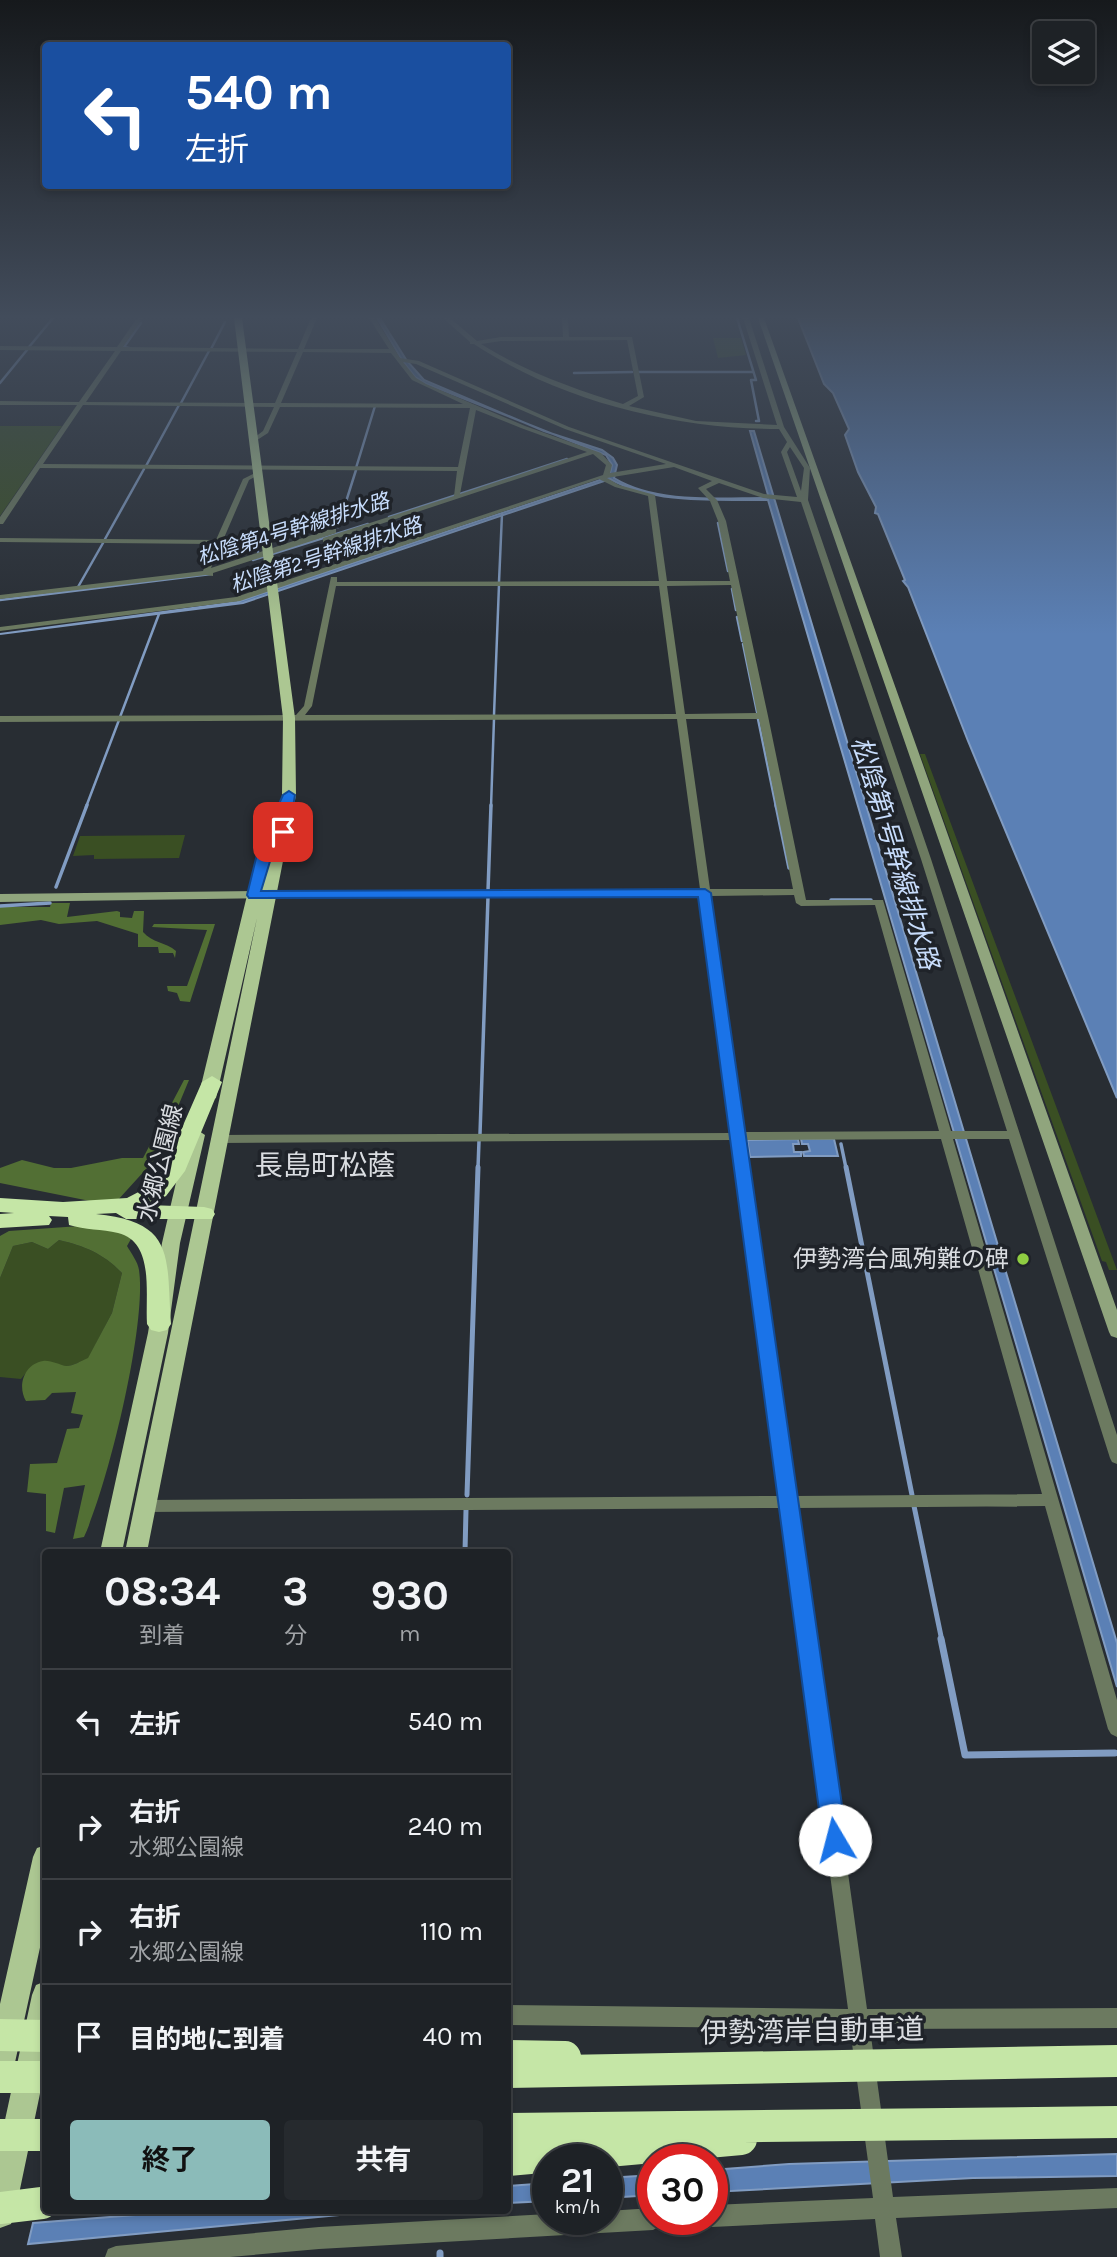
<!DOCTYPE html>
<html lang="ja">
<meta charset="utf-8">
<style>
:root{--surface:#1e2226;--page:#262a2e;--text:#f1f3f6;--muted:#a1a4a7;--line:#3c3f43;--accent:#8bbbb9}
body{margin:0;font-family:Karla,"Noto Sans JP",sans-serif;background:var(--page);color:var(--text);height:100vh;display:flex;flex-direction:column;font-size:26px;white-space:nowrap}
*{box-sizing:border-box;margin:0}
p{font-size:23px;color:var(--muted)}
.icon{flex:none;width:38px;height:38px;fill:none;stroke:currentColor;stroke-width:2;stroke-linecap:round;stroke-linejoin:round}
.map{position:relative;flex:1;overflow:hidden}
.details{position:absolute;left:42px;top:1549px;width:469px;height:665px;display:flex;flex-direction:column;background:var(--surface);border-radius:7px;box-shadow:0 4px 10px #0003,0 0 0 2px var(--line)}
.details>*{flex:none}
.hud{position:absolute;left:42px;top:42px;width:469px;height:147px;border-radius:7px;box-shadow:0 4px 10px #0003,0 0 0 2px var(--line);background:#1a4fa0;color:#fff;overflow:hidden}
.fabs{position:absolute;left:1032px;top:21px;display:grid;gap:14px}
.fabs a{display:grid;place-items:center;width:63px;height:63px;border-radius:7px;background:var(--surface);box-shadow:0 4px 10px #0003,0 0 0 2px var(--line);font-size:35px}
.speed{position:absolute;left:532px;top:2144px;display:flex;gap:14px;font-size:35px;font-weight:700;text-align:center}
.speed>*{display:grid;place-content:center;width:91px;height:91px;border-radius:50%;background:var(--surface);box-shadow:0 4px 10px #0003,0 0 0 2px var(--line);line-height:1}
.speed small{font-size:18px;font-weight:400}
.speed .limit{border:10px solid #d22;background:#fff;color:#111}
.pin{position:absolute;display:grid;place-items:center;width:60px;height:60px;color:#fff;margin:-30px;border-radius:14px;box-shadow:0 4px 10px #0006}
.me{position:absolute;width:77px;margin:-38px;rotate:352deg;stroke-linejoin:round;filter:drop-shadow(0 0 5px #0008)}
.turn{display:flex;align-items:center;gap:24px;height:147px;padding:0 28px;font-size:32px}
.turn .icon{width:91px;height:91px;stroke-width:2.5}
.turn b{display:block;font-size:49px;line-height:60px}
.eta{display:flex;justify-content:space-evenly;align-items:center;height:119px;text-align:center}
.eta b{font-size:42px;font-weight:700;line-height:49px}
.primary-button{display:flex;gap:14px;margin-top:auto;padding:14px 28px}
.primary-button a{flex:1;height:80px;border-radius:7px;background:var(--accent);color:#111;font-size:28px;font-weight:700;line-height:80px;text-align:center}
.primary-button a+a{background:var(--page);color:var(--text)}
ul{padding:0;list-style:none}
li{display:flex;align-items:center;gap:21px;height:105px;padding:0 28px;border-top:2px solid var(--line)}
li div{flex:1}
li b{display:block;font-size:26px}
li em{font-style:normal}
.map>svg:first-child{display:block}
.green{fill:#3a4f23}
.forest{fill:#526f34}
.water{fill:#5b80b5;stroke:#819cc2;stroke-width:2}
.lines{fill:none;stroke-linecap:round;stroke-linejoin:round}
.stream-far3{stroke:#819cc2;stroke-width:2.5}
.stream-far2{stroke:#819cc2;stroke-width:3.5}
.stream-far1{stroke:#819cc2;stroke-width:5}
.stream{stroke:#819cc2;stroke-width:7}
.street{fill:#6c7a60;fill-rule:evenodd}
.secondary{fill:#90a57d;fill-rule:evenodd}
.primary{fill:#acc792;fill-rule:evenodd}
.highway{fill:#c5e6a6;fill-rule:evenodd}
.highway-bridge{stroke:#c5e6a6;stroke-width:32}
.route{fill:#1a73e8;stroke:#114b97;stroke-width:2}
.poi-dot{fill:#8fcd42;stroke:#1f2329;stroke-width:2.5}
.labels{text-anchor:middle;dominant-baseline:central;stroke-width:7;stroke-linejoin:round;paint-order:stroke}
.far-water-label{font-size:21px;font-style:italic;fill:#c8ddfc;stroke:#1f2329}
.street-label{font-size:24px;fill:#dadde1;stroke:#1f2329}
.poi-label{font-size:24px;fill:#dadde1;stroke:#1f2329;text-anchor:end}
.water-label{font-size:26px;font-style:italic;fill:#c8ddfc;stroke:#1f2329}
.quarter-label{font-size:28px;fill:#dadde1;stroke:#1f2329}
.near-street-label{font-size:28px;fill:#dadde1;stroke:#1f2329}
</style>
<div class="map">
<svg width="1117" height="2257" viewBox="0 0 1117 2257">
<rect width="100%" height="100%" fill="#282d33"/>
<!-- green -->
<path class="green" d="M713,338H741L746,355L718,358Z
M0,426H62L0,516Z
M920,754H925L1117,1270H1109L1106,1262L1102,1261Z
M185,835L179,858L94,859V855L73,856L80,836Z
M59,1240C85,1246 104,1254 122,1273L112,1313L88,1359C81,1361 73,1366 66,1366C42,1365 39,1356 21,1379L0,1377V1278L13,1246L32,1242L48,1249Z"/>
<!-- forest -->
<path class="forest" d="M51,903H70L67,917L117,911L120,912V917L132,918L134,911H144L143,932C152,943 166,942 176,951L175,958L173,953H159L158,947H138V934L97,921L59,924L41,920L0,925V907H50Z
M154,924H215L190,1002L180,1001L177,993L168,991L167,986H187L207,930L152,927Z
M184,1080H189L157,1157L117,1201L95,1202L0,1183V1168L22,1160L54,1168H71L122,1158H143Z
M94,1225L118,1229L131,1239L127,1246C131,1253 138,1262 139,1270C147,1325 108,1485 84,1537L73,1539L85,1485L64,1488L55,1533L46,1531V1494L27,1492L30,1464L57,1463L67,1429L79,1428L83,1415L71,1413L76,1392L52,1393L45,1400L26,1401C17,1386 24,1364 43,1361C51,1360 59,1365 66,1366C73,1366 81,1361 88,1358L112,1313L122,1273C104,1254 85,1246 59,1240L48,1249L32,1242L13,1246L0,1278V1236L9,1231Z"/>
<!-- water -->
<path class="water" d="M377,318H380L407,361L424,380L544,431L602,450L613,458L617,465L614,478C657,504 717,498 766,498L768,495L750,431H754L1117,1643V1687L768,500C717,499 657,505 610,479L243,603L0,634L237,602L609,477L612,465L606,455L427,384L415,377L402,360Z
M798,318H1117V1098L968,741L908,587L903,581L905,580L878,514L875,513L876,507L858,472L845,435L849,429L833,393L824,384Z
M798,1139L799,1144H793L794,1152H801V1156L750,1157L747,1140Z
M801,1139H834L838,1156H804L803,1152L810,1151L808,1144H802Z
M1117,2154V2176L973,2178L712,2192V2170L789,2164Z
M653,2175V2195L607,2198V2178Z
M548,2183V2201L508,2203V2186Z
M200,2210H393L28,2244L33,2223Z"/>
<g class="lines">
<!-- stream-far3 -->
<path class="stream-far3" d="M737,318L756,380H751L759,421H756
M29,347L53,318
M129,348L124,347L141,323
M211,349L225,322
M639,372H753
M574,373L632,372
M0,383L27,350
M181,403L209,351
M146,466L179,405
M356,468L375,406
M389,517L567,459
M718,523L728,571
M338,527L356,470
M255,538L258,552
M105,539L144,469
M253,560L368,524
M499,582L502,514
M78,587L103,543
M732,589L736,610
M0,600L211,574
M737,617L742,641
M743,644L757,712
M494,715L499,585
M120,717L159,614
M758,719L776,807
M86,807L119,720
M491,807L494,719"/>
<!-- stream-far2 -->
<path class="stream-far2" d="M776,805L789,868
M56,887L87,805
M488,891L491,805
M831,900H871
M0,906L50,903
M480,1134L488,897
M841,1144L846,1168
M478,1168L479,1141"/>
<!-- stream-far1 -->
<path class="stream-far1" d="M846,1167L912,1495
M467,1495L478,1167
M914,1506L942,1641
M465,1552L466,1510"/>
<!-- stream -->
<path class="stream" d="M941,1639L965,1755L1115,1753
M440,2253V2257"/>
<!-- street -->
<path class="street" d="M137,318H143L123,347L298,349L311,318H317L304,349H389L369,318H375L400,358L419,361L569,427L764,494L797,497L781,452L787,442L779,429C675,429 562,402 474,344H470V342L443,318H450L477,341L501,337H563L562,318H568L569,337H632L644,397L629,406L696,421L777,425L743,318H749L784,427L810,468L808,500L931,859L1117,1435V1464L1112,1462L1110,1458L1009,1139H953L1117,1700V1737L1111,1734L1108,1729L1045,1506L797,1508L867,2009L1117,2008V2028L870,2029L893,2197L1117,2188V2208L896,2218L902,2257H880L875,2219L712,2227L705,2223L703,2219H712V2205L873,2198L850,2029L508,2025V2005L848,2009L781,1508L145,1512L140,1510L137,1506L140,1502L145,1500L780,1496L733,1140L220,1143L214,1139L220,1135L732,1133L700,896L270,898L265,895L270,892L700,889L677,719L0,722V716L296,715L304,706L331,577H337V582L659,581L648,496L615,487L599,479L596,480L240,601L0,631V627L236,597L603,475L606,465L593,454L326,542H323V538L454,496L457,471L40,468L3,524H0V517L77,405H0V401L79,402L115,351L0,350V346L117,347ZM627,340L638,396L623,404C574,389 524,371 481,344L501,341ZM121,351L297,352L275,403L86,402ZM303,352L391,353L412,380L463,404L281,403ZM403,362L416,364L565,429L666,464L610,473L612,465L601,453L525,426L426,384L416,378ZM83,405L274,407L263,431L251,440L254,442L268,433L280,407L470,408L458,467L43,464ZM476,410L521,428L587,452L460,494ZM790,447L804,468L801,491L787,452ZM674,467L712,481L698,488L710,501L718,521L730,581H667L655,495L619,485L607,478ZM719,483L763,498L801,502L921,859L1007,1131H951L883,900H806L768,716L726,521L717,500L706,489ZM731,585L757,713L685,714L667,586ZM336,586H659L676,714L305,715L312,706ZM686,719H759L793,889H710ZM794,895L796,903L801,906L875,905L939,1131L744,1132L711,896ZM941,1139L1042,1494L795,1496L745,1140Z
M257,472L260,474L249,480L211,568L330,529H336V533L213,573V576L206,575L0,599V595L203,571L214,544L0,542V538L216,540L243,479Z
M653,2208V2219H664L660,2226L653,2230L319,2249L230,2257H105L108,2249L116,2246L319,2227L548,2214V2219H607V2211Z"/>
<!-- secondary -->
<path class="secondary" d="M758,318H764L1117,1310V1338L1111,1336L1109,1332Z
M265,891L269,892V898L0,902V894Z"/>
<!-- primary -->
<path class="primary" d="M234,318H242L295,718L296,795L147,1552H125L257,918L216,1098L207,1103L198,1098L258,850L271,821L278,817L282,795L283,718Z
M196,1129L205,1135L180,1243L168,1333L122,1552H100L148,1333L162,1243L187,1135Z
M46,1845V1920L14,2067L10,2077L0,2081V2004L33,1857L37,1848Z
M46,1981V2065L15,2213L11,2224L0,2228V2143L32,1995L36,1985Z"/>
<!-- highway -->
<path class="highway" d="M212,1076L222,1082L185,1171L166,1196L148,1205L204,1207L212,1209L215,1214L212,1219H126L116,1213L96,1214C177,1222 166,1258 171,1324L167,1330L159,1332L151,1330L147,1324C145,1294 155,1242 118,1233C102,1229 85,1230 69,1225L68,1217L49,1216L52,1220L49,1225L0,1228V1214L14,1213L0,1212V1198L63,1202L127,1198L150,1186L164,1169L202,1082Z"/>
<!-- highway-bridge -->
<path class="highway-bridge" d="M0,2035L46,2036
M508,2056L565,2057
M508,2072L1117,2061
M0,2077H46
M508,2129L1117,2122
M0,2135H46
M508,2160L741,2139
M0,2208L42,2203"/>
</g>
<!-- sky -->
<linearGradient id="sky" x2="0" y2="1"><stop stop-color="#16191c"/><stop offset="0.5" stop-color="#424c5b"/><stop offset="1" stop-color="#424c5b" stop-opacity="0"/></linearGradient>
<rect width="1117" height="634" fill="url(#sky)"/>
<!-- route -->
<path class="route" d="M289,791L295,795L289,832L278,835L261,891L705,889L711,893L847,1840L843,1848L835,1851L827,1848L823,1840L698,897L249,898L247,895L258,850L283,795Z"/>
<!-- markers -->
<circle class="poi-dot" cx="1023" cy="1259" r="7"/>
<g class="labels">
<!-- far-water labels -->
<g class="far-water-label">
<text transform="translate(293 529) rotate(-17)">松陰第4号幹線排水路</text>
<text transform="translate(326 555) rotate(-18)">松陰第2号幹線排水路</text>
</g>
<!-- street labels -->
<g class="street-label">
<text transform="translate(160 1163) rotate(-76)">水郷公園線</text>
</g>
<!-- poi labels -->
<g class="poi-label">
<text x="1009" y="1259">伊勢湾台風殉難の碑</text>
</g>
<!-- water labels -->
<g class="water-label">
<text transform="translate(895 853) rotate(73)">松陰第1号幹線排水路</text>
</g>
<!-- quarter labels -->
<g class="quarter-label">
<text x="325" y="1165">長島町松蔭</text>
</g>
<!-- near-street labels -->
<g class="near-street-label">
<text transform="translate(812 2031) rotate(-1)">伊勢湾岸自動車道</text>
</g>
</g>
</svg>
<div class="fabs">
<a><svg class="icon" aria-label="layers" viewBox="0 0 24 24"><path d="M12 4l9 5-9 5-9-5zM3 14l9 5 9-5"/></svg></a>
</div>
<div class="speed"><div>21<small>km/h</small></div><div class="limit">30</div></div>
<div class="pin" style="left:283px;top:832px;background:#d93025"><svg class="icon" aria-label="arrive" viewBox="0 0 24 24"><path d="M6 21V4h12l-3 4 3 4H6"/></svg></div>
<svg class="me" style="left:835px;top:1840px" viewBox="-20 -20 40 40"><circle r="19" fill="#fff"/><path d="M0-13L10 11 0 6-10 11z" fill="#1a73e8"/></svg>
<div class="hud">
<div class="turn"><svg class="icon" aria-label="left" viewBox="0 0 24 24"><path d="M17 20v-9H6M10 6l-5 5 5 5"/></svg><div><b>540 m</b>左折</div></div>
</div>
<section class="details">
<div class="eta">
<div><b>08:34</b><p>到着</p></div>
<div><b>3</b><p>分</p></div>
<div><b>930</b><p>m</p></div>
</div>
<ul>
<li><svg class="icon" aria-label="left" viewBox="0 0 24 24"><path d="M17 20v-9H6M10 6l-5 5 5 5"/></svg><div><b>左折</b></div><em>540 m</em></li>
<li><svg class="icon" aria-label="right" viewBox="0 0 24 24"><path d="M7 20v-9h11M14 6l5 5-5 5"/></svg><div><b>右折</b><p>水郷公園線</p></div><em>240 m</em></li>
<li><svg class="icon" aria-label="right" viewBox="0 0 24 24"><path d="M7 20v-9h11M14 6l5 5-5 5"/></svg><div><b>右折</b><p>水郷公園線</p></div><em>110 m</em></li>
<li><svg class="icon" aria-label="arrive" viewBox="0 0 24 24"><path d="M6 21V4h12l-3 4 3 4H6"/></svg><div><b>目的地に到着</b></div><em>40 m</em></li>
</ul>
<div class="primary-button"><a>終了</a><a>共有</a></div>
</section>
</div>
